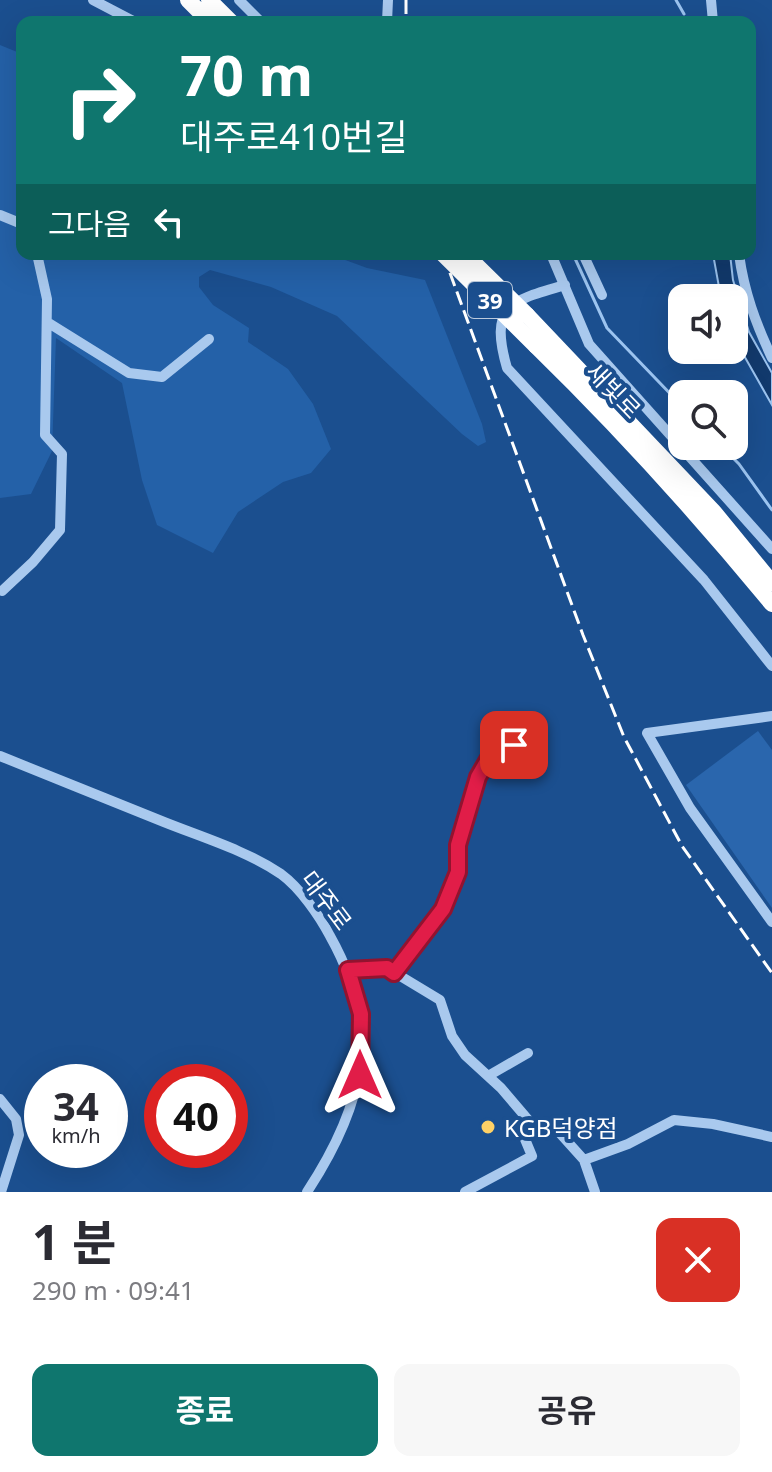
<!DOCTYPE html>
<html lang="ko">
<meta charset="utf-8">
<style>
:root{--surface:#fff;--page:#f7f7f7;--text:#2b2b33;--muted:#7c7c81;--accent:#0f766e}
body{margin:0;font-family:"Noto Sans","Noto Sans KR",sans-serif;background:var(--page);color:var(--text);height:100vh;display:flex;flex-direction:column;font-size:30px;white-space:nowrap}
*{box-sizing:border-box;margin:0}
p{font-size:26px;color:var(--muted)}
.icon{flex:none;width:44px;height:44px;fill:none;stroke:currentColor;stroke-width:2;stroke-linecap:round;stroke-linejoin:round}
.map{position:relative;height:1192px;overflow:hidden}
.drawer{display:flex;flex-direction:column;background:var(--surface);flex:1}
.drawer>*{flex:none}
.top-card{position:absolute;left:16px;top:16px;width:740px;height:244px;border-radius:16px;box-shadow:0 8px 32px #0002;background:#0f766e;color:#fff;overflow:hidden}
.tools{position:absolute;left:668px;top:284px;display:grid;gap:16px}
.tools a{display:grid;place-items:center;width:80px;height:80px;border-radius:16px;background:var(--surface);box-shadow:0 8px 32px #0002;font-size:40px}
.speed{position:absolute;left:24px;top:1064px;display:flex;gap:16px;font-size:40px;font-weight:700;text-align:center}
.speed>*{display:grid;place-content:center;width:104px;height:104px;border-radius:50%;background:var(--surface);box-shadow:0 8px 32px #0002;line-height:1}
.speed small{font-size:20px;font-weight:400}
.speed .limit{border:12px solid #d22;background:#fff;color:#111}
.pin{position:absolute;display:grid;place-items:center;width:68px;height:68px;color:#fff;margin:-34px;border-radius:16px;box-shadow:0 4px 12px #0006}
.me{position:absolute;width:88px;margin:-44px;rotate:0deg;stroke-linejoin:round;filter:drop-shadow(0 0 6px #0008)}
.turn{display:flex;align-items:center;gap:28px;height:168px;padding:0 32px;font-size:36px}
.turn .icon{width:104px;height:104px;stroke-width:2.5}
.turn b{display:block;font-size:56px;line-height:68px}
.then{display:flex;align-items:center;height:76px;padding:0 32px;background:#0003;gap:16px;font-size:30px}
.round{display:grid;place-items:center;flex:none;width:84px;height:84px;border-radius:16px;background:var(--page)}
.head{display:flex;align-items:center;justify-content:space-between;height:136px;padding:0 32px}
h1{font-size:48px;font-weight:700;line-height:60px}
.action{display:flex;gap:16px;margin-top:auto;padding:16px 32px}
.action a{flex:1;height:92px;border-radius:16px;background:var(--accent);color:#fff;font-size:32px;font-weight:700;line-height:92px;text-align:center}
.action a+a{background:var(--page);color:var(--text)}
.map>svg:first-child{display:block}
.green{fill:#2461a8}
.water{fill:#123a6d;stroke:#9cc4f0;stroke-width:2}
.lines{fill:none;stroke-linecap:round;stroke-linejoin:round}
.stream{stroke:#9cc4f0;stroke-width:3}
.building{fill:#2a66ad}
.minor{stroke:#a9c9ee;stroke-width:10}
.highway{stroke:#fff;stroke-width:16}
.rail{stroke:#fff;stroke-width:3;stroke-dasharray:14 6;stroke-linecap:butt}
.highway-bridge{stroke:#fff;stroke-width:16}
.route-casing{stroke:#92132f;stroke-width:20}
.route{stroke:#e11d48;stroke-width:14}
.poi-dot{fill:#ffd166;stroke:#1b4f8f;stroke-width:3}
.labels{text-anchor:middle;dominant-baseline:central;stroke-width:8;stroke-linejoin:round;paint-order:stroke}
.shield{fill:#1b4f8f;stroke:#bbcadd;stroke-width:2}
.shield-label{font-size:22px;font-weight:bold;fill:#fff}
.street-label{font-size:24px;fill:#fff;stroke:#1b4f8f}
.poi-label{font-size:24px;fill:#fff;stroke:#1b4f8f;text-anchor:start}
</style>
<div class="map">
<svg width="772" height="1192" viewBox="0 0 772 1192">
<rect width="100%" height="100%" fill="#1b4f8f"/>
<!-- green -->
<path class="green" d="M0,45L22,54V254H329L367,268L425,280L482,424L486,442L478,446L462,434L337,316L271,287L210,270L199,277V287L213,305L249,328L248,342L288,369L313,404L331,449L311,473L283,482L238,512L213,553L157,525L142,480L122,383L56,338L52,451L31,494L0,498Z"/>
<!-- water -->
<path class="water" d="M713,254H730L733,280L749,332L772,373V405L734,338V298H721Z"/>
<g class="lines">
<!-- stream -->
<path class="stream" d="M676,0L684,14
M573,254L607,328L682,406
M721,446L739,464L772,510"/>
</g>
<!-- building -->
<path class="building" d="M758,731L772,750V908L686,785Z"/>
<g class="lines">
<!-- minor -->
<path class="minor" d="M93,0L135,22
M239,0L261,22
M711,0L713,22
M387,22L388,0
M0,215L22,224
M551,254L589,344L772,549
M583,254L602,295
M739,254C744,292 756,324 772,358
M565,285C510,301 489,305 507,368L704,580L772,666
M47,322L129,373L162,377L209,339
M2,591L33,562L60,530L62,454L45,435L47,299L37,254
M772,716L647,733L690,808L772,922
M0,756C55,778 109,800 164,822C204,838 245,850 281,874C300,888 319,915 330,936C383,1030 364,1105 307,1192
M348,970L387,968L440,1000L452,1036L465,1055L501,1088L530,1122L557,1130L584,1160L628,1144L674,1120L713,1124L772,1137
M394,973L443,909L458,872V845L478,777L489,758L514,745
M488,1076L528,1053
M0,1099L16,1119L19,1135L1,1192
M584,1160L595,1192
M465,1192L532,1156L522,1132L530,1122"/>
<!-- highway -->
<path class="highway" d="M188,0L210,22
M209,0L231,22
M527,315L714,512L772,583
M536,346C620,428 698,514 772,604"/>
<!-- rail -->
<path class="rail" d="M406,0V22
M443,254L583,635L624,737L682,846L772,973"/>
<!-- highway-bridge -->
<path class="highway-bridge" d="M443,254L536,346
M465,254L527,315"/>
</g>
<g class="lines">
<!-- route casing -->
<g class="route-casing">
<path id="route" d="M360,1075L361,1014L348,970L387,968L394,973L443,909L458,872V845L478,777L489,758L514,745"/>
</g>
<!-- route -->
<use href="#route" class="route"/>
</g>
<!-- markers -->
<circle class="poi-dot" cx="488" cy="1127" r="8"/>
<g class="labels">
<!-- shield labels -->
<rect class="shield" x="468" y="282" width="44" height="36" rx="6"/>
<g class="shield-label">
<text x="490" y="300">39</text>
</g>
<!-- street labels -->
<g class="street-label">
<text transform="translate(614 390) rotate(46)">새빛로</text>
<text transform="translate(327 900) rotate(53)">대주로</text>
</g>
<!-- poi labels -->
<g class="poi-label">
<text x="504" y="1127">KGB덕양점</text>
</g>
</g>
</svg>
<div class="tools">
<a><svg class="icon" aria-label="sound" viewBox="0 0 24 24"><path d="M4 9h4l5-4v14l-5-4H4zM17 9q2 3 0 6"/></svg></a>
<a><svg class="icon" aria-label="search" viewBox="0 0 24 24"><circle cx="10" cy="10" r="6"/><path d="M15 15l6 6"/></svg></a>
</div>
<div class="speed"><div>34<small>km/h</small></div><div class="limit">40</div></div>
<div class="pin" style="left:514px;top:745px;background:#d93025"><svg class="icon" aria-label="arrive" viewBox="0 0 24 24"><path d="M6 21V4h12l-3 4 3 4H6"/></svg></div>
<svg class="me" style="left:360px;top:1075px" viewBox="-20 -20 40 40"><path d="M0-17L14 15 0 8-14 15z" fill="#e11d48" stroke="#fff" stroke-width="4"/></svg>
<div class="top-card">
<div class="turn"><svg class="icon" aria-label="right" viewBox="0 0 24 24"><path d="M7 20v-9h11M14 6l5 5-5 5"/></svg><div><b>70 m</b>대주로410번길</div></div>
<div class="then">그다음<svg class="icon" aria-label="left" viewBox="0 0 24 24"><path d="M17 20v-9H6M10 6l-5 5 5 5"/></svg></div>
</div>
</div>
<section class="drawer">
<div class="head"><div><h1>1 분</h1><p>290 m · 09:41</p></div><a class="round" style="background:#d93025;color:#fff"><svg class="icon" aria-label="close" viewBox="0 0 24 24"><path d="M6 6l12 12M18 6L6 18"/></svg></a></div>
<div class="action"><a>종료</a><a>공유</a></div>
</section>
